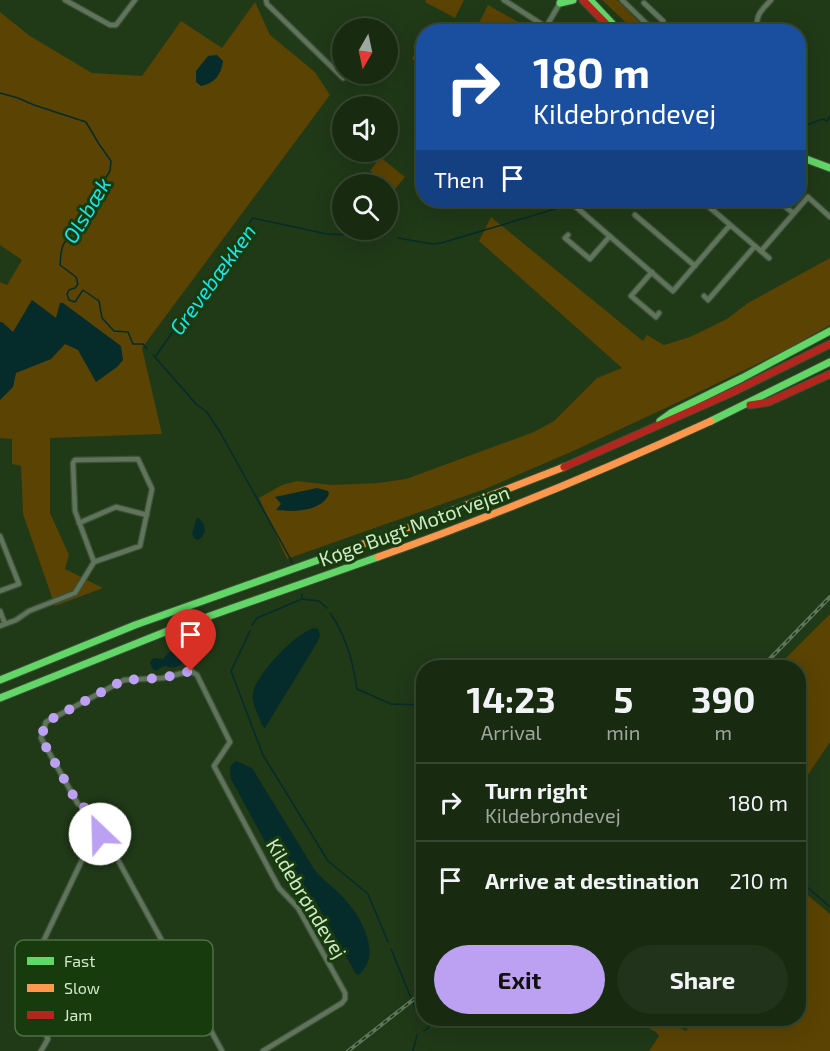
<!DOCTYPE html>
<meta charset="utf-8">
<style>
:root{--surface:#182b11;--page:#21331a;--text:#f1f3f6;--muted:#9fa79f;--line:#364731;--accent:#bca0f2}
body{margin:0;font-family:"Exo 2",sans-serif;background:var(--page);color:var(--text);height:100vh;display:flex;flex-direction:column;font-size:22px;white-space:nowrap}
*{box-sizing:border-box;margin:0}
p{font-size:20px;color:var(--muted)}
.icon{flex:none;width:33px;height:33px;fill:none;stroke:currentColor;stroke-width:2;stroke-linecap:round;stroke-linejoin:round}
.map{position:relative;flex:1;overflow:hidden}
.side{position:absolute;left:416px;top:660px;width:390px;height:366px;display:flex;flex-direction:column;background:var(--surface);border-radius:24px;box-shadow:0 6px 24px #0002,0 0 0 2px var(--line)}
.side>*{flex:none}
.banner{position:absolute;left:416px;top:24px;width:390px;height:183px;border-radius:24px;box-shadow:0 6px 24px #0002,0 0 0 2px var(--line);background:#1a4fa0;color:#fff;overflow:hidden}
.needle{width:39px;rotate:189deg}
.buttons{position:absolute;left:332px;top:18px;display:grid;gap:12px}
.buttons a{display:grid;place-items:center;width:66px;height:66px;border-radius:50%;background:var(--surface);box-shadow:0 6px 24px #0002,0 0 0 2px var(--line);font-size:30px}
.pin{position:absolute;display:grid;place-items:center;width:51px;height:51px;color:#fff;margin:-62px -26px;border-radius:50% 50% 50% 0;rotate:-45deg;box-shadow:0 0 6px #0007}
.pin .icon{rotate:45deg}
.me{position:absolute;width:66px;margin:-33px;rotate:336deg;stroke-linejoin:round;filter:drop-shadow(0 0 4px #0008)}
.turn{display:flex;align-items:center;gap:21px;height:126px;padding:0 18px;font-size:27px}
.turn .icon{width:78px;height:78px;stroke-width:2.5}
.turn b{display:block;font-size:42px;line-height:51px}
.then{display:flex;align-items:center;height:57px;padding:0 18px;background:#0003;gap:12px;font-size:22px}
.eta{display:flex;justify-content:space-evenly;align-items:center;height:102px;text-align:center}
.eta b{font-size:36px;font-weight:700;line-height:42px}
.action{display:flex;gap:12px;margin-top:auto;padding:12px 18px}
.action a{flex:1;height:69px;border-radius:36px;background:var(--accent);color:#111;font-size:24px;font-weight:700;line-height:69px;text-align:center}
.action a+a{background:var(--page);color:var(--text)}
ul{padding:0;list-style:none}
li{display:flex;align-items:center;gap:18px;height:78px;padding:0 18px;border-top:2px solid var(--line)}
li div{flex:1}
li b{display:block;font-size:22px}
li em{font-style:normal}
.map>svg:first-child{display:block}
.green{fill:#5a4303}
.water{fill:#052c2b}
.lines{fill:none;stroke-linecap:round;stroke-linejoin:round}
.stream{stroke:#052c2b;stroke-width:1.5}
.street-casing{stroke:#3c5037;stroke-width:7}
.fast-casing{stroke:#3c5037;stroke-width:9}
.slow-casing{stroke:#3c5037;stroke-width:9}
.jam-casing{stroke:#3c5037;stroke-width:9}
.street{stroke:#60735b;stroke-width:4.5}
.fast{stroke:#63d668;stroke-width:7}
.slow{stroke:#ff974d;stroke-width:7}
.jam{stroke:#b3261e;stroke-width:7}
.rail-casing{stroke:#61745d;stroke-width:4}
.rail{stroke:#183b0d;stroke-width:1.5;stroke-dasharray:4.5;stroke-linecap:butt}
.route{stroke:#bca0f2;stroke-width:10;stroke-dasharray:0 18}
.labels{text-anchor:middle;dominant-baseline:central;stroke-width:6;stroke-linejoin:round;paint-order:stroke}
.street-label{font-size:20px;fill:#d0eac9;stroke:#183b0d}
.water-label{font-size:21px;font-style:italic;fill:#1fe2ea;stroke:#183b0d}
.key{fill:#183b0d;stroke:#4f7045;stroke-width:1.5}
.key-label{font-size:16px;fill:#d0eac9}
</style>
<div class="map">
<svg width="830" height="1051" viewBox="0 0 830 1051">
<rect width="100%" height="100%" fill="#203917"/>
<!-- green -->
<path class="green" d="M426,0H464L455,18L425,2Z
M602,0H617L648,31H635Z
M255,2L270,35L315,72L330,95L142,348L162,434L50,438V513L69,555L65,569L103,588L55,606L23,514L21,466L12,464V439L0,438V282L7,285L22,260L0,245V12L30,36L92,73L142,76L181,21L222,48Z
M488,5L532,30L531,31H475Z
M419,37L423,39V62L422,64L412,59L416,50L413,48Z
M380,157L405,177L394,190L370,171Z
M491,217L643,341L647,335L664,345L690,337L727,319L748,303L830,258V325L786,350L668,407L571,452L485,489L287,559L259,498L282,485L297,481L331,485L378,483L406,479L534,432L554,421L597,378L622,368L479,241Z
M830,614V742L801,785L798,783V668L777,667Z
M798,887L830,914V1051H649L659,1036L656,1032L650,1029L656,1019H662L686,1031L693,1019L798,1018Z"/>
<!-- water -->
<path class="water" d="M217,55L223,61C221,75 215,83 201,86L196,82V71L208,56Z
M32,300L56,318L60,303H63L121,346L123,360L117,367L96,382L78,350L65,344L51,359L16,373L13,387L0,400V322H2L13,332Z
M317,488L328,491L329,494C321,512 293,512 276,510L281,504L275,497Z
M197,518H199L204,525L205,531L202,537L198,540L194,538L192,534L196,520Z
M314,628L318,629L320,635L318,641L265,728L262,725C259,716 251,703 253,693C256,674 296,633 314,628Z
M185,649L189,651L190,655C183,665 176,670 164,666L155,671L152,668L150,662L154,658L163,659L169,652Z
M236,761L252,768L314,869C321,878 329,884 338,892C353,907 365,924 369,945C371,958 368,966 359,975L356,974L316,902L307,893L287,882L231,779C230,771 228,766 236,761Z"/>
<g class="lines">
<!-- stream -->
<path class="stream" d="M0,93L18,98L34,105L86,122L99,144L111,161L110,171L63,245L61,253L60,265L76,277L78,284L75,288L69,290L67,294L69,300L75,302L83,290L99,301L102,318L114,331L128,332L133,344H143L147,349
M798,128L823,119L827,121L830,116
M583,202L591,200
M398,238L432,244L441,243L565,206
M153,355L197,405L206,411L220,432L290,558L292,563
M155,357L253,218L327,234L384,236
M302,594V599L319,601L327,608
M330,613C346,635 353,661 357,689L391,704L423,705
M252,625L257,618L302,599
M250,631L231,671L263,755L328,861L368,894L388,942
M798,879L830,907
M391,949L416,1010L423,1018
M424,1019L429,1024L428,1028L424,1031
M413,1051L417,1035"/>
<!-- street casing -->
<g class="street-casing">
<path id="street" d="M65,0L110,25H116L135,0
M266,0L267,4L343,78
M504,0L546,27
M622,0L655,32
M644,3L663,21
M543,32L560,3
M756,32C757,13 759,13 771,0
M568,200L673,291L730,225
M701,200L769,258
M777,200L793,213
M635,215L695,266
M568,235L565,238L590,259L610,236
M761,251L808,197L830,217
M652,272L631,296L656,317L659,313
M704,296L708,300L755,246
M79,523L116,507L147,515
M0,536L19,584L0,591
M0,611L5,624
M0,626L16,620L29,611L75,593L94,562L75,511L73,463L75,460L138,459L152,489L140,546L94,562
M101,834L100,816L78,804L41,738L46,722L124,680L163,678L191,671L197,675L230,742L214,766L279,888L298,908L345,993V999L342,1003L263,1051
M41,1051L48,1039L23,993V984L92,839L95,835L101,834L106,838L222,1051"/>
</g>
<!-- fast casing -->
<g class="fast-casing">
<path id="fast" d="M590,0L620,32
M560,3L573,0
M798,156L830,168
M660,421L671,413L742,378L830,331
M711,421L830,362
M0,680L135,625L338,553
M0,698L170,630L378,557"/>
</g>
<!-- slow casing -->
<g class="slow-casing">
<path id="slow" d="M338,553L402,530L564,467
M378,557C491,517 602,471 711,421"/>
</g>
<!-- jam casing -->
<g class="jam-casing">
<path id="jam" d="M583,0L614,32
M750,405L769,402L830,374
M564,467L731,393L830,344"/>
</g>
<!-- street -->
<use href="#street" class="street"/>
<!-- fast -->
<use href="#fast" class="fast"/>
<!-- slow -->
<use href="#slow" class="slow"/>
<!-- jam -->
<use href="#jam" class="jam"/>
<!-- rail casing -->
<g class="rail-casing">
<path id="rail" d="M761,668L830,597
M348,1051L423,992"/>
</g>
<!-- rail -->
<use href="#rail" class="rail"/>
</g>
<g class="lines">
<!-- route -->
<path class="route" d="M100,834V816L78,804L41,738L46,722L124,680L163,678L191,671"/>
</g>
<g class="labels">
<!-- street labels -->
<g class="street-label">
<text transform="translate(414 525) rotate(-20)">Køge Bugt Motorvejen</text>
<text transform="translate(307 898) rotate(59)">Kildebrøndevej</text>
</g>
<!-- water labels -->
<g class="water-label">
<text transform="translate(86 210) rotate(-59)">Olsbæk</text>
<text transform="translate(212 279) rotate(-54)">Grevebækken</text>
</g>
</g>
<!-- legend -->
<rect x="15" y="940" width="198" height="96" rx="9" class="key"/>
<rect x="27" y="957" width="27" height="8" fill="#63d668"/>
<rect x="27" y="984" width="27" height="8" fill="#ff974d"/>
<rect x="27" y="1011" width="27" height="8" fill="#b3261e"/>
<g class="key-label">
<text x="64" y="967">Fast</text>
<text x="64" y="994">Slow</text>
<text x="64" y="1021">Jam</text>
</g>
</svg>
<div class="buttons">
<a><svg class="needle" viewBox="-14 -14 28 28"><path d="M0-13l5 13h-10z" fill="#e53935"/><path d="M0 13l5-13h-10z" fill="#9fa79f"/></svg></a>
<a><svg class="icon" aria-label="sound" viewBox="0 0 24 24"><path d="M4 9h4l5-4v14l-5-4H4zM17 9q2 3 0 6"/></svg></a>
<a><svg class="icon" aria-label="search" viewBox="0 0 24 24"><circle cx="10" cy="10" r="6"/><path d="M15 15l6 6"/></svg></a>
</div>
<div class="pin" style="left:191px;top:671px;background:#d93025"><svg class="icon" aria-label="arrive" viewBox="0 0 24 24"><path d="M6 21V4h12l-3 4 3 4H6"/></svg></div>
<svg class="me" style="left:100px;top:834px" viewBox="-20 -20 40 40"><circle r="19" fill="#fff"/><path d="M0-13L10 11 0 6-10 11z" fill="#bca0f2"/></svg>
<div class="banner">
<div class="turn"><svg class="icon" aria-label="right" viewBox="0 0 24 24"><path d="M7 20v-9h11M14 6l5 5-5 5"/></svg><div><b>180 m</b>Kildebrøndevej</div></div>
<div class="then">Then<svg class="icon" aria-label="arrive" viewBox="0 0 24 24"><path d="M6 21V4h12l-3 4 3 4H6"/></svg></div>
</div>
<section class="side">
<div class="eta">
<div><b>14:23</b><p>Arrival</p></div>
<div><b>5</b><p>min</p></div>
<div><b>390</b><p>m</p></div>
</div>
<ul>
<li><svg class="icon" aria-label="right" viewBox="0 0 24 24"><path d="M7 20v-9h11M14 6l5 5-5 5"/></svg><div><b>Turn right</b><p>Kildebrøndevej</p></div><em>180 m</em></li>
<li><svg class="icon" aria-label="arrive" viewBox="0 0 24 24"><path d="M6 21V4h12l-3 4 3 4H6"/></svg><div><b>Arrive at destination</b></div><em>210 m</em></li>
</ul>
<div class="action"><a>Exit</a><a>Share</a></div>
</section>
</div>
